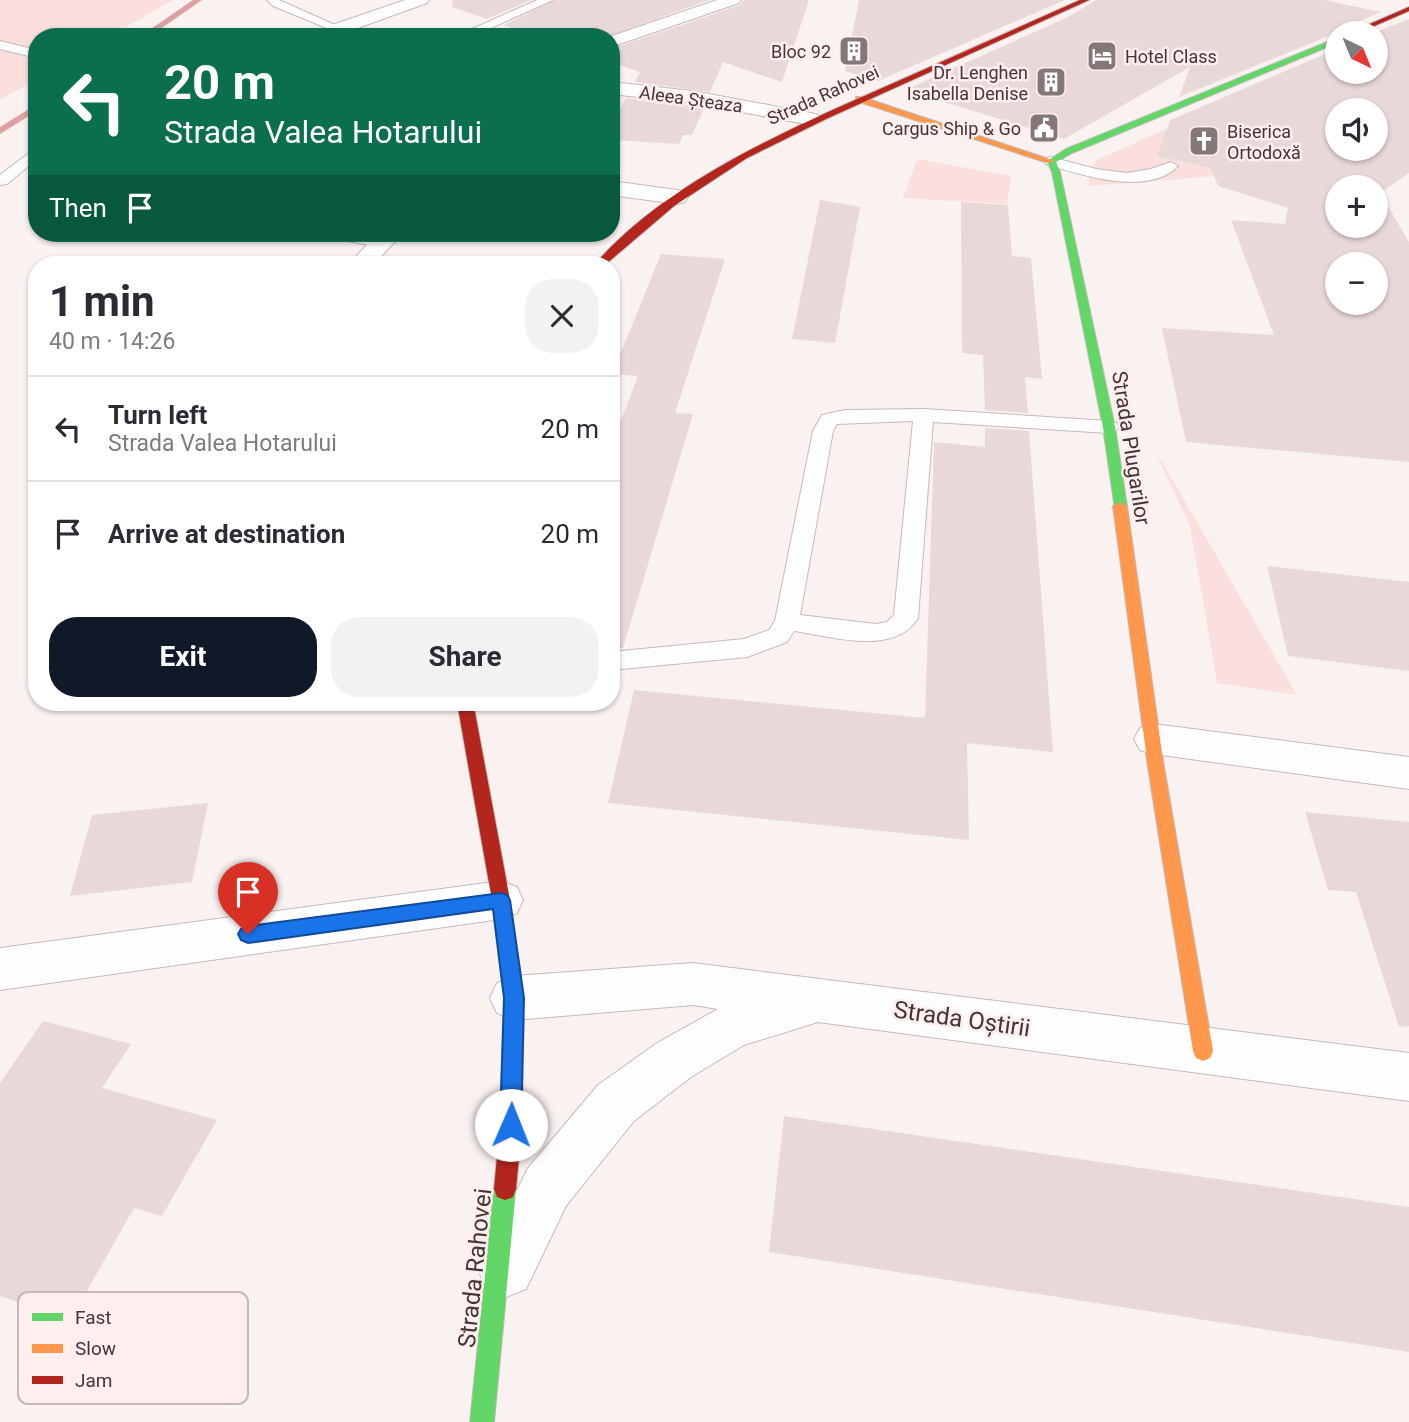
<!DOCTYPE html>
<meta charset="utf-8">
<style>
:root{--surface:#fff;--page:#f2f2f3;--text:#2b2b33;--muted:#7c7c81;--line:#e1e1e2;--accent:#111827}
body{margin:0;font-family:Roboto,sans-serif;background:var(--page);color:var(--text);height:100vh;display:flex;flex-direction:column;font-size:26px;white-space:nowrap}
*{box-sizing:border-box;margin:0}
p{font-size:23px;color:var(--muted)}
.icon{flex:none;width:38px;height:38px;fill:none;stroke:currentColor;stroke-width:2;stroke-linecap:round;stroke-linejoin:round}
.map{position:relative;flex:1;overflow:hidden}
.sheet{position:absolute;left:28px;top:256px;width:592px;height:455px;display:flex;flex-direction:column;background:var(--surface);border-radius:28px;box-shadow:0 2px 5px #0004}
.sheet>*{flex:none}
.guide{position:absolute;left:28px;top:28px;width:592px;height:214px;border-radius:28px;box-shadow:0 2px 5px #0004;background:#0b6e4f;color:#fff;overflow:hidden}
.needle{width:46px;rotate:137deg}
.buttons{position:absolute;left:1325px;top:21px;display:grid;gap:14px}
.buttons a{display:grid;place-items:center;width:63px;height:63px;border-radius:50%;background:var(--surface);box-shadow:0 2px 5px #0004;font-size:35px}
.pin{position:absolute;display:grid;place-items:center;width:60px;height:60px;color:#fff;margin:-72px -30px;border-radius:50% 50% 50% 0;rotate:-45deg;box-shadow:0 0 7px #0007}
.pin .icon{rotate:45deg}
.me{position:absolute;width:77px;margin:-38px;rotate:1deg;stroke-linejoin:round;filter:drop-shadow(0 0 5px #0008)}
.turn{display:flex;align-items:center;gap:24px;height:147px;padding:0 21px;font-size:32px}
.turn .icon{width:91px;height:91px;stroke-width:2.5}
.turn b{display:block;font-size:49px;line-height:60px}
.then{display:flex;align-items:center;height:66px;padding:0 21px;background:#0003;gap:14px;font-size:26px}
.round{display:grid;place-items:center;flex:none;width:74px;height:74px;border-radius:28px;background:var(--page)}
.overview{display:flex;align-items:center;justify-content:space-between;height:119px;padding:0 21px}
h1{font-size:42px;font-weight:700;line-height:52px}
.cta{display:flex;gap:14px;margin-top:auto;padding:14px 21px}
.cta a{flex:1;height:80px;border-radius:28px;background:var(--accent);color:#fff;font-size:28px;font-weight:700;line-height:80px;text-align:center}
.cta a+a{background:var(--page);color:var(--text)}
ul{padding:0;list-style:none}
li{display:flex;align-items:center;gap:21px;height:105px;padding:0 21px;border-top:2px solid var(--line)}
li div{flex:1}
li b{display:block;font-size:26px}
li em{font-style:normal}
.map>svg:first-child{display:block}
.green{fill:#fbdfde}
.lines{fill:none;stroke-linecap:round;stroke-linejoin:round}
.stream{fill:#dca1a2;fill-rule:evenodd}
.building{fill:#e9d8d8;fill-rule:evenodd}
.lane-casing{stroke:#c5bab9;stroke-width:2}
.street-casing{stroke:#c5bab9;stroke-width:2}
.fast-casing{stroke:#c5bab9;stroke-width:2}
.slow-casing{stroke:#c5bab9;stroke-width:2}
.jam-casing{stroke:#c5bab9;stroke-width:2}
.lane{fill:#fefdfd;fill-rule:evenodd}
.street{fill:#fefdfd;fill-rule:evenodd}
.fast{fill:#63d668;fill-rule:evenodd}
.slow{fill:#ff974d;fill-rule:evenodd}
.jam{fill:#b3261e;fill-rule:evenodd}
.route{fill:#1a73e8;stroke:#114b97;stroke-width:2}
.labels{text-anchor:middle;dominant-baseline:central;stroke-width:5;stroke-linejoin:round;paint-order:stroke}
.far-poi-label{font-size:18px;fill:#453535;stroke:#feeeed;text-anchor:end}
.far-street-label{font-size:18px;fill:#453535;stroke:#feeeed}
.street-label{font-size:21px;fill:#453535;stroke:#feeeed}
.near-street-label{font-size:24px;fill:#453535;stroke:#feeeed}
.key{fill:#feeeed;stroke:#c6b6b6;stroke-width:2}
.key-label{font-size:19px;fill:#453535}
</style>
<div class="map">
<svg width="1409" height="1422" viewBox="0 0 1409 1422">
<rect width="100%" height="100%" fill="#faf2f1"/>
<!-- green -->
<path class="green" d="M0,0H173L109,37H37V79L0,100Z
M1203,113L1230,175L1089,186V173L1096,160Z
M917,159L1011,176L1007,204L903,198Z
M1154,448L1297,695L1217,683L1190,526Z"/>
<g class="lines">
<!-- stream -->
<path class="stream" d="M193,0H202L149,37H139Z
M37,104V111L0,134V127Z"/>
</g>
<!-- building -->
<path class="building" d="M453,0H531L487,19L452,7Z
M555,0H709L607,37H537L504,25Z
M744,0H809L782,82L723,62L710,92L635,82L640,72L611,62V49L740,5Z
M859,0H1065L878,81L845,71Z
M1096,0H1324L1381,12L1346,27L1341,33H1336L1179,97L1190,67L1064,139L905,90L1068,17Z
M1409,19V173L1380,193L1409,242V462L1186,442L1162,328L1274,335L1231,220L1285,224L1288,208L1218,186L1211,168L1157,156L1170,120L1337,49V72H1376V33H1373ZM1337,110H1376V149H1337ZM1337,187H1376V226H1337ZM1337,264H1376V303H1337Z
M626,98L693,106L704,108L692,135H683L679,144L611,140V126Z
M820,200L860,207L835,343L792,339Z
M961,202L1008,205L1012,256L1031,258L1042,379L1025,377L1028,413L985,410L983,355L962,353Z
M661,254L725,259L675,413L693,414L623,648L614,649H611V447L638,376L612,374Z
M985,428L1029,431L1053,752L967,743L969,840L608,803L634,690L925,718L934,442L985,447Z
M1267,566L1409,582V671L1288,656Z
M208,803L192,882L70,896L92,815Z
M1305,812L1409,822V1026L1399,1027L1356,892L1328,890Z
M43,1021L131,1044L102,1088L217,1120L162,1216L134,1208L71,1319L0,1296V1083Z
M784,1116L1409,1207V1352L769,1252Z"/>
<g class="lines">
<!-- lane casing -->
<g class="lane-casing">
<path id="lane" d="M267,0H279L344,29L334,31L273,6Z
M537,0H553L471,37H454Z
M0,41L37,50V58L0,49Z
M37,147V159L7,184L0,185V175Z
M1051,157L1096,169L1126,173L1151,169L1171,162L1178,166C1148,197 1081,175 1046,164L1044,161L1046,158Z
M322,233H356L387,239L389,242L381,247L330,238Z
M924,409L1109,421L1116,423L1119,427L1116,431L1109,433L933,422L918,618C894,657 831,636 794,631L787,642L747,657L611,670V652L744,639L769,630L775,621L813,431L822,415L845,410ZM913,421L894,615L887,622L876,624L800,615L833,431L837,424Z"/>
</g>
<!-- street casing -->
<g class="street-casing">
<path id="street" d="M405,0H429L427,3L344,33H332L329,29L332,25Z
M717,0H741L739,3L611,47L609,37Z
M611,82L693,91L811,113L818,115L821,119L818,123L811,125L693,103L611,94Z
M611,181L677,190L685,192L688,197L685,202L677,204L611,195Z
M378,233H403L374,264H349Z
M1154,724L1409,757V789L1154,754L1140,750L1134,739L1140,728Z
M501,881L517,887L523,900L517,913L501,919L0,990V948Z
M693,963L1409,1053V1101L818,1022L744,1045L691,1077L634,1121L566,1206L526,1289L506,1297L486,1289L478,1269L528,1168L598,1085L657,1043L718,1009L693,1005L514,1020L497,1013L490,998L497,983L514,976Z"/>
</g>
<!-- fast casing -->
<g class="fast-casing">
<path id="fast" d="M1337,38V43L1072,153L1056,162L1060,172L1115,427L1127,506L1125,509H1115L1103,427L1052,172L1047,161L1066,149Z
M505,1178L513,1181L516,1189L494,1422H470L494,1189L497,1181Z"/>
</g>
<!-- slow casing -->
<g class="slow-casing">
<path id="slow" d="M856,97H862L1055,161L1048,163L856,101Z
M1120,502L1127,506L1164,767L1213,1051L1210,1058L1203,1061L1196,1058L1193,1051L1148,767L1113,506Z"/>
</g>
<!-- jam casing -->
<g class="jam-casing">
<path id="jam" d="M1080,0H1089L826,119L747,158L674,206L606,264H595C671,177 801,124 905,78C963,52 1022,26 1080,0Z
M1409,7V11L1358,33H1349Z
M457,702H473L510,900L524,998L522,1125L516,1189L513,1197L505,1200L497,1197L494,1189L500,1125L504,998L492,900Z"/>
</g>
<!-- lane -->
<use href="#lane" class="lane"/>
<!-- street -->
<use href="#street" class="street"/>
<!-- fast -->
<use href="#fast" class="fast"/>
<!-- slow -->
<use href="#slow" class="slow"/>
<!-- jam -->
<use href="#jam" class="jam"/>
</g>
<!-- route -->
<path class="route" d="M501,893L507,895L510,900L524,998L521,1125L518,1133L511,1136L503,1133L500,1125L504,998L493,909L248,943L241,940L238,934L241,929L248,926Z"/>
<!-- icons -->
<defs>
<g id="building-square" transform="scale(1.575)"><rect x="-9" y="-9" width="18" height="18" rx="4" fill="#847777" stroke="#feeeed"/><path d="M-4-6H4V6H1V3H-1V6H-4ZM-2.5-4.3h1.7v1.8h-1.7ZM.8-4.3h1.7v1.8H.8ZM-2.5-1h1.7V.8h-1.7ZM.8-1h1.7V.8H.8Z" fill="#fff"/></g>
<g id="hotel-square" transform="scale(1.575)"><rect x="-9" y="-9" width="18" height="18" rx="4" fill="#847777" stroke="#feeeed"/><path d="M-6-4.5h1.5V1H6V5H4.5V3h-9V5H-6ZM-4 0a1.8 1.8 0 1 1 3.6 0ZM.5 0V-2.5h3Q6-2.5 6 0Z" fill="#fff"/></g>
<g id="civic-square" transform="scale(1.575)"><rect x="-9" y="-9" width="18" height="18" rx="4" fill="#847777" stroke="#feeeed"/><path d="M-.6-6.5H3V-4.5H.6V-3L4-1V1h2V6H-6V1h2V-1L-.6-3ZM-1.2 2.5V6h2.4V2.5Z" fill="#fff"/></g>
<g id="church-square" transform="scale(1.575)"><rect x="-9" y="-9" width="18" height="18" rx="4" fill="#847777" stroke="#feeeed"/><path d="M-1.2-6h2.4v3.5h3.3v2.4h-3.3V6h-2.4V-.1h-3.3v-2.4h3.3Z" fill="#fff"/></g>
</defs>
<g fill-rule="evenodd">
<use href="#building-square" x="854" y="51"/>
<use href="#hotel-square" x="1102" y="56"/>
<use href="#building-square" x="1051" y="82"/>
<use href="#civic-square" x="1044" y="128"/>
<use href="#church-square" x="1204" y="141"/>
</g>
<g class="labels">
<!-- far-poi labels -->
<g class="far-poi-label">
<text x="831" y="51">Bloc 92</text>
<text x="1125" y="56" text-anchor="start">Hotel Class</text>
<text x="1028" y="72">Dr. Lenghen<tspan x="1028" dy="21">Isabella Denise</tspan></text>
<text x="1021" y="128">Cargus Ship &amp; Go</text>
<text x="1227" y="131" text-anchor="start">Biserica<tspan x="1227" dy="21">Ortodoxă</tspan></text>
</g>
<!-- far-street labels -->
<g class="far-street-label">
<text transform="translate(823 95) rotate(-24)">Strada Rahovei</text>
<text transform="translate(691 99) rotate(8)">Aleea Șteaza</text>
</g>
<!-- street labels -->
<g class="street-label">
<text transform="translate(1131 448) rotate(81)">Strada Plugarilor</text>
</g>
<!-- near-street labels -->
<g class="near-street-label">
<text transform="translate(962 1019) rotate(8)">Strada Oștirii</text>
<text transform="translate(475 1268) rotate(-84)">Strada Rahovei</text>
</g>
</g>
<!-- legend -->
<rect x="18" y="1292" width="230" height="112" rx="10" class="key"/>
<rect x="32" y="1313" width="31" height="8" fill="#63d668"/>
<rect x="32" y="1344" width="31" height="9" fill="#ff974d"/>
<rect x="32" y="1376" width="31" height="8" fill="#b3261e"/>
<g class="key-label">
<text x="75" y="1324">Fast</text>
<text x="75" y="1355">Slow</text>
<text x="75" y="1387">Jam</text>
</g>
</svg>
<div class="buttons">
<a><svg class="needle" viewBox="-14 -14 28 28"><path d="M0-13l5 13h-10z" fill="#e53935"/><path d="M0 13l5-13h-10z" fill="#7c7c81"/></svg></a>
<a><svg class="icon" aria-label="sound" viewBox="0 0 24 24"><path d="M4 9h4l5-4v14l-5-4H4zM17 9q2 3 0 6"/></svg></a>
<a>+</a>
<a>−</a>
</div>
<div class="pin" style="left:248px;top:934px;background:#d93025"><svg class="icon" aria-label="arrive" viewBox="0 0 24 24"><path d="M6 21V4h12l-3 4 3 4H6"/></svg></div>
<svg class="me" style="left:511px;top:1125px" viewBox="-20 -20 40 40"><circle r="19" fill="#fff"/><path d="M0-13L10 11 0 6-10 11z" fill="#1a73e8"/></svg>
<div class="guide">
<div class="turn"><svg class="icon" aria-label="left" viewBox="0 0 24 24"><path d="M17 20v-9H6M10 6l-5 5 5 5"/></svg><div><b>20 m</b>Strada Valea Hotarului</div></div>
<div class="then">Then<svg class="icon" aria-label="arrive" viewBox="0 0 24 24"><path d="M6 21V4h12l-3 4 3 4H6"/></svg></div>
</div>
<section class="sheet">
<div class="overview"><div><h1>1 min</h1><p>40 m · 14:26</p></div><a class="round"><svg class="icon" aria-label="close" viewBox="0 0 24 24"><path d="M6 6l12 12M18 6L6 18"/></svg></a></div>
<ul>
<li><svg class="icon" aria-label="left" viewBox="0 0 24 24"><path d="M17 20v-9H6M10 6l-5 5 5 5"/></svg><div><b>Turn left</b><p>Strada Valea Hotarului</p></div><em>20 m</em></li>
<li><svg class="icon" aria-label="arrive" viewBox="0 0 24 24"><path d="M6 21V4h12l-3 4 3 4H6"/></svg><div><b>Arrive at destination</b></div><em>20 m</em></li>
</ul>
<div class="cta"><a>Exit</a><a>Share</a></div>
</section>
</div>
